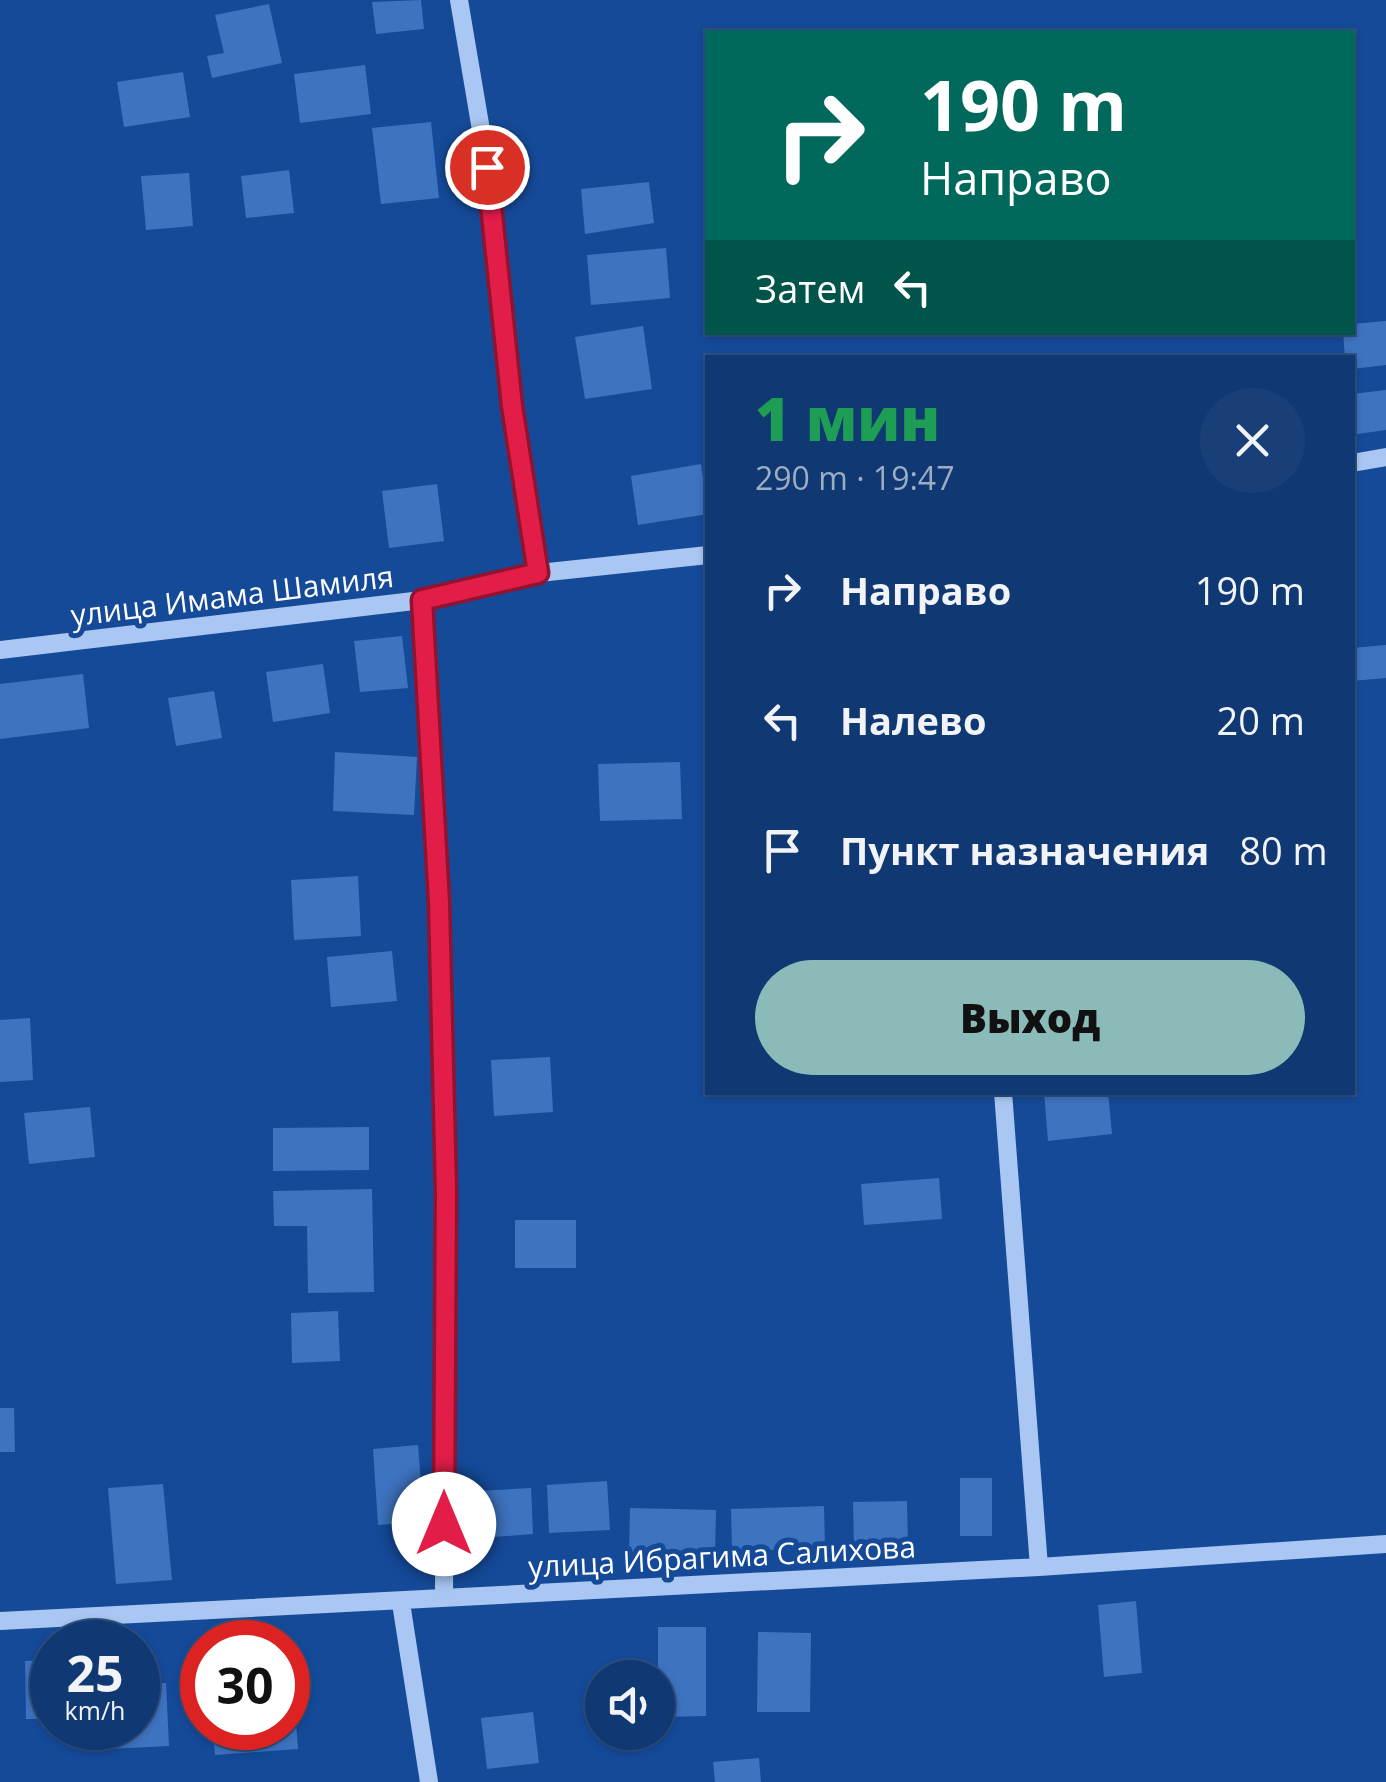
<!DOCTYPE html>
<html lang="ru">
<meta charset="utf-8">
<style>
:root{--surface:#103873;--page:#193f78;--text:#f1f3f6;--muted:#9cacc4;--line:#305285;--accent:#8bbbb9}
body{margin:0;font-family:"Open Sans",sans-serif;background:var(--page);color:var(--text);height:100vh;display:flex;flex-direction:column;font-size:38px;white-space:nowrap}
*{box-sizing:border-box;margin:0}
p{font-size:32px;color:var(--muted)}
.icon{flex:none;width:55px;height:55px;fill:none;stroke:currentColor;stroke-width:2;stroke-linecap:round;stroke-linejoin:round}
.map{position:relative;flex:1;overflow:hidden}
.drawer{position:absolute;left:705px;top:355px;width:650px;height:740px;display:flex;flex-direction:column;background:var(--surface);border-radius:0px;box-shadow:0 2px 8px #0004,0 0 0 2px var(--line)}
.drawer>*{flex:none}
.banner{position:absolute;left:705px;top:30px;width:650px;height:305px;border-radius:0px;box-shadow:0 2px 8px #0004,0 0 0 2px var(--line);background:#00695c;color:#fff;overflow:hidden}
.tools{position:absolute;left:585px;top:1660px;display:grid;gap:20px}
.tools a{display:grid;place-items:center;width:90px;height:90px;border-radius:50%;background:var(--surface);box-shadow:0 2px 8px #0004,0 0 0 2px var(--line);font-size:50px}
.speed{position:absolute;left:30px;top:1620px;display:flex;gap:20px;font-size:50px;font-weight:700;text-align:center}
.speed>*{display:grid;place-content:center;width:130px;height:130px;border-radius:50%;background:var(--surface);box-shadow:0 2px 8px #0004,0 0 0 2px var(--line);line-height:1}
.speed small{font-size:25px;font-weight:400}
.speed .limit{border:15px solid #d22;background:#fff;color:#111}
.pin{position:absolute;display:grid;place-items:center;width:85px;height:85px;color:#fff;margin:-42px;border:5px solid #fff;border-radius:50%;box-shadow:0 2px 10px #0007}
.me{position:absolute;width:110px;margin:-55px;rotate:0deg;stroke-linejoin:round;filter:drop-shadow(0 0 8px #0008)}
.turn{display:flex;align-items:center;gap:35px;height:210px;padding:0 50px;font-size:45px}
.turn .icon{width:130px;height:130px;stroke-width:2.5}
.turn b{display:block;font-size:70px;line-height:85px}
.then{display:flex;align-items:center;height:95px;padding:0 50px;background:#0003;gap:20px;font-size:38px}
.round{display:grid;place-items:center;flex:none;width:105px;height:105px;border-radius:52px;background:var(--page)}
.head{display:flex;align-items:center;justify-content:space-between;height:170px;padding:0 50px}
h1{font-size:60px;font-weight:800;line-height:75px;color:#1e9e55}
.cta{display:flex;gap:20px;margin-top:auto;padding:20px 50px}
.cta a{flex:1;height:115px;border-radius:60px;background:var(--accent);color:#111;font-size:40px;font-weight:800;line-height:115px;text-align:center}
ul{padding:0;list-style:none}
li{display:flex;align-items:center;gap:30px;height:130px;padding:0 50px}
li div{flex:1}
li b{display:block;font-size:38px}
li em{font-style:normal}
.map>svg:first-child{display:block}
.building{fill:#3e73c0}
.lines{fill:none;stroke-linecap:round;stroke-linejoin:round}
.minor{stroke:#a9c7f2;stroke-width:18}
.route-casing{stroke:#92132f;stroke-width:25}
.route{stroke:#e11d48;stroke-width:18}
.labels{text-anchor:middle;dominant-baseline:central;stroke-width:10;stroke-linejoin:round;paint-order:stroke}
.street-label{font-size:30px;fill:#fff;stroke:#154a99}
</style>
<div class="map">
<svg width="1386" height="1782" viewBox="0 0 1386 1782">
<rect width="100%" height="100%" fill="#154a99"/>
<!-- building -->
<path class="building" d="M421,0L424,29L376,34L372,2Z
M269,4L282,63L212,78L207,56L224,53L215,15Z
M365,65L371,114L300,123L294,74Z
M183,72L190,117L124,127L117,82Z
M431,122L439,198L381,204L372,128Z
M289,170L294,213L246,218L241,176Z
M189,173L193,226L146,230L141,176Z
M649,182L654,223L585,234L581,189Z
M666,248L670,298L591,305L587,255Z
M1386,321V365L1352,369V358H1345L1343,332H1352V324Z
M643,326L652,389L585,399L575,337Z
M1386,390V430L1357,434L1352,394Z
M701,464L708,514L638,525L631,476Z
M437,484L444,541L389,548L382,491Z
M402,636L408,688L360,692L354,641Z
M1386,645V678L1352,681V648Z
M323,664L330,713L273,722L266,672Z
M83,674L89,728L0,739V684Z
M214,691L222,738L176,746L168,698Z
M335,752L417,757L414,815L333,811Z
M680,762L682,819L600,821L598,764Z
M358,876L361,936L294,940L291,880Z
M392,951L397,1001L331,1007L327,957Z
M30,1018L33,1080L0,1082V1020Z
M550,1057L553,1112L494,1116L491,1060Z
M1044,1092H1108L1112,1134L1048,1141Z
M90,1107L95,1157L29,1164L24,1113Z
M369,1127V1170L273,1171V1128Z
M939,1178L942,1219L864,1225L861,1184Z
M372,1189L374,1292L308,1293L307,1226H274L273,1191Z
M515,1220H576V1268H515Z
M338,1311L340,1361L292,1363L291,1313Z
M0,1408H14L15,1452H0Z
M418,1445L424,1521L378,1525L373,1449Z
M960,1478H992V1536H960Z
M607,1481L610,1530L549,1533L547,1485Z
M163,1484L172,1580L116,1584L108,1488Z
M531,1488L533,1534L480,1538L477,1491Z
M907,1501L908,1546L854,1547L853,1502Z
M824,1506L825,1549L732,1551L731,1509Z
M630,1508L716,1510L715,1555L629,1553Z
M1136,1601L1142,1673L1104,1677L1098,1605Z
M658,1627H706V1716L658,1717Z
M758,1632L811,1633L810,1712H757Z
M52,1660V1719H26L25,1661Z
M166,1683L169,1746L109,1749L108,1728H138V1684Z
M288,1686H293L298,1749L215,1755L213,1728H288Z
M533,1712L539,1763L487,1769L481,1718Z
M759,1758L761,1782H715L713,1762Z"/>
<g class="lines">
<!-- minor -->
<path class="minor" d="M459,0L493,201L512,406L539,573
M1352,463L1386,457
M422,600L439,902L446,1191L444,1598
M0,650L422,600L539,573L708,555
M1003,1092L1039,1567
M401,1603L429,1782
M0,1621L1039,1567L1386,1544"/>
</g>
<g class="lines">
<!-- route casing -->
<g class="route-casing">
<path id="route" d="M444,1524L446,1191L439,902L422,600L538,573L512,406L487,167"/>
</g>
<!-- route -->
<use href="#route" class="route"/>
</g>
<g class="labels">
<!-- street labels -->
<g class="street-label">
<text transform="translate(232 595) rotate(-7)">улица Имама Шамиля</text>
<text transform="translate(722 1556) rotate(-3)">улица Ибрагима Салихова</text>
</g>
</g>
</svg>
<div class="tools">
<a><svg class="icon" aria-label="sound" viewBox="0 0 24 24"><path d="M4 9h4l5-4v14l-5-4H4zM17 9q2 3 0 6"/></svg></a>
</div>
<div class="speed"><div>25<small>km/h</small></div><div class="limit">30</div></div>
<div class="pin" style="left:487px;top:167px;background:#d93025"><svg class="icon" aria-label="arrive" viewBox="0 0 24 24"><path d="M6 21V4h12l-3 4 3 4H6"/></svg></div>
<svg class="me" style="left:444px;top:1524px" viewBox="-20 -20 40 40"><circle r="19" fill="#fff"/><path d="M0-13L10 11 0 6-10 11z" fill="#e11d48"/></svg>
<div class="banner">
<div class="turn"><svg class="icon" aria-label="right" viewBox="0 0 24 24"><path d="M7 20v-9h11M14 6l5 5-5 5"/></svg><div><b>190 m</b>Направо</div></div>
<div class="then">Затем<svg class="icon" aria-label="left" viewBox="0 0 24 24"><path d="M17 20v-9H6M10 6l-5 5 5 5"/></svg></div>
</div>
<section class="drawer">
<div class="head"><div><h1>1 мин</h1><p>290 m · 19:47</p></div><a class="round"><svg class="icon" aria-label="close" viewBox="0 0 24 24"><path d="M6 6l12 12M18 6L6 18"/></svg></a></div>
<ul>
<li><svg class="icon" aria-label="right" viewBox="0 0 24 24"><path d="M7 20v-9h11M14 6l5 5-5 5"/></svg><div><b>Направо</b></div><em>190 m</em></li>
<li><svg class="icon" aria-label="left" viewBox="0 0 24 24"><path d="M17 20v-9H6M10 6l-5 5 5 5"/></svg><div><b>Налево</b></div><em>20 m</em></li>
<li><svg class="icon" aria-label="arrive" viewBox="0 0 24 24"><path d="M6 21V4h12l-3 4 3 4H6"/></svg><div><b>Пункт назначения</b></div><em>80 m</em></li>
</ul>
<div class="cta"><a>Выход</a></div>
</section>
</div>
